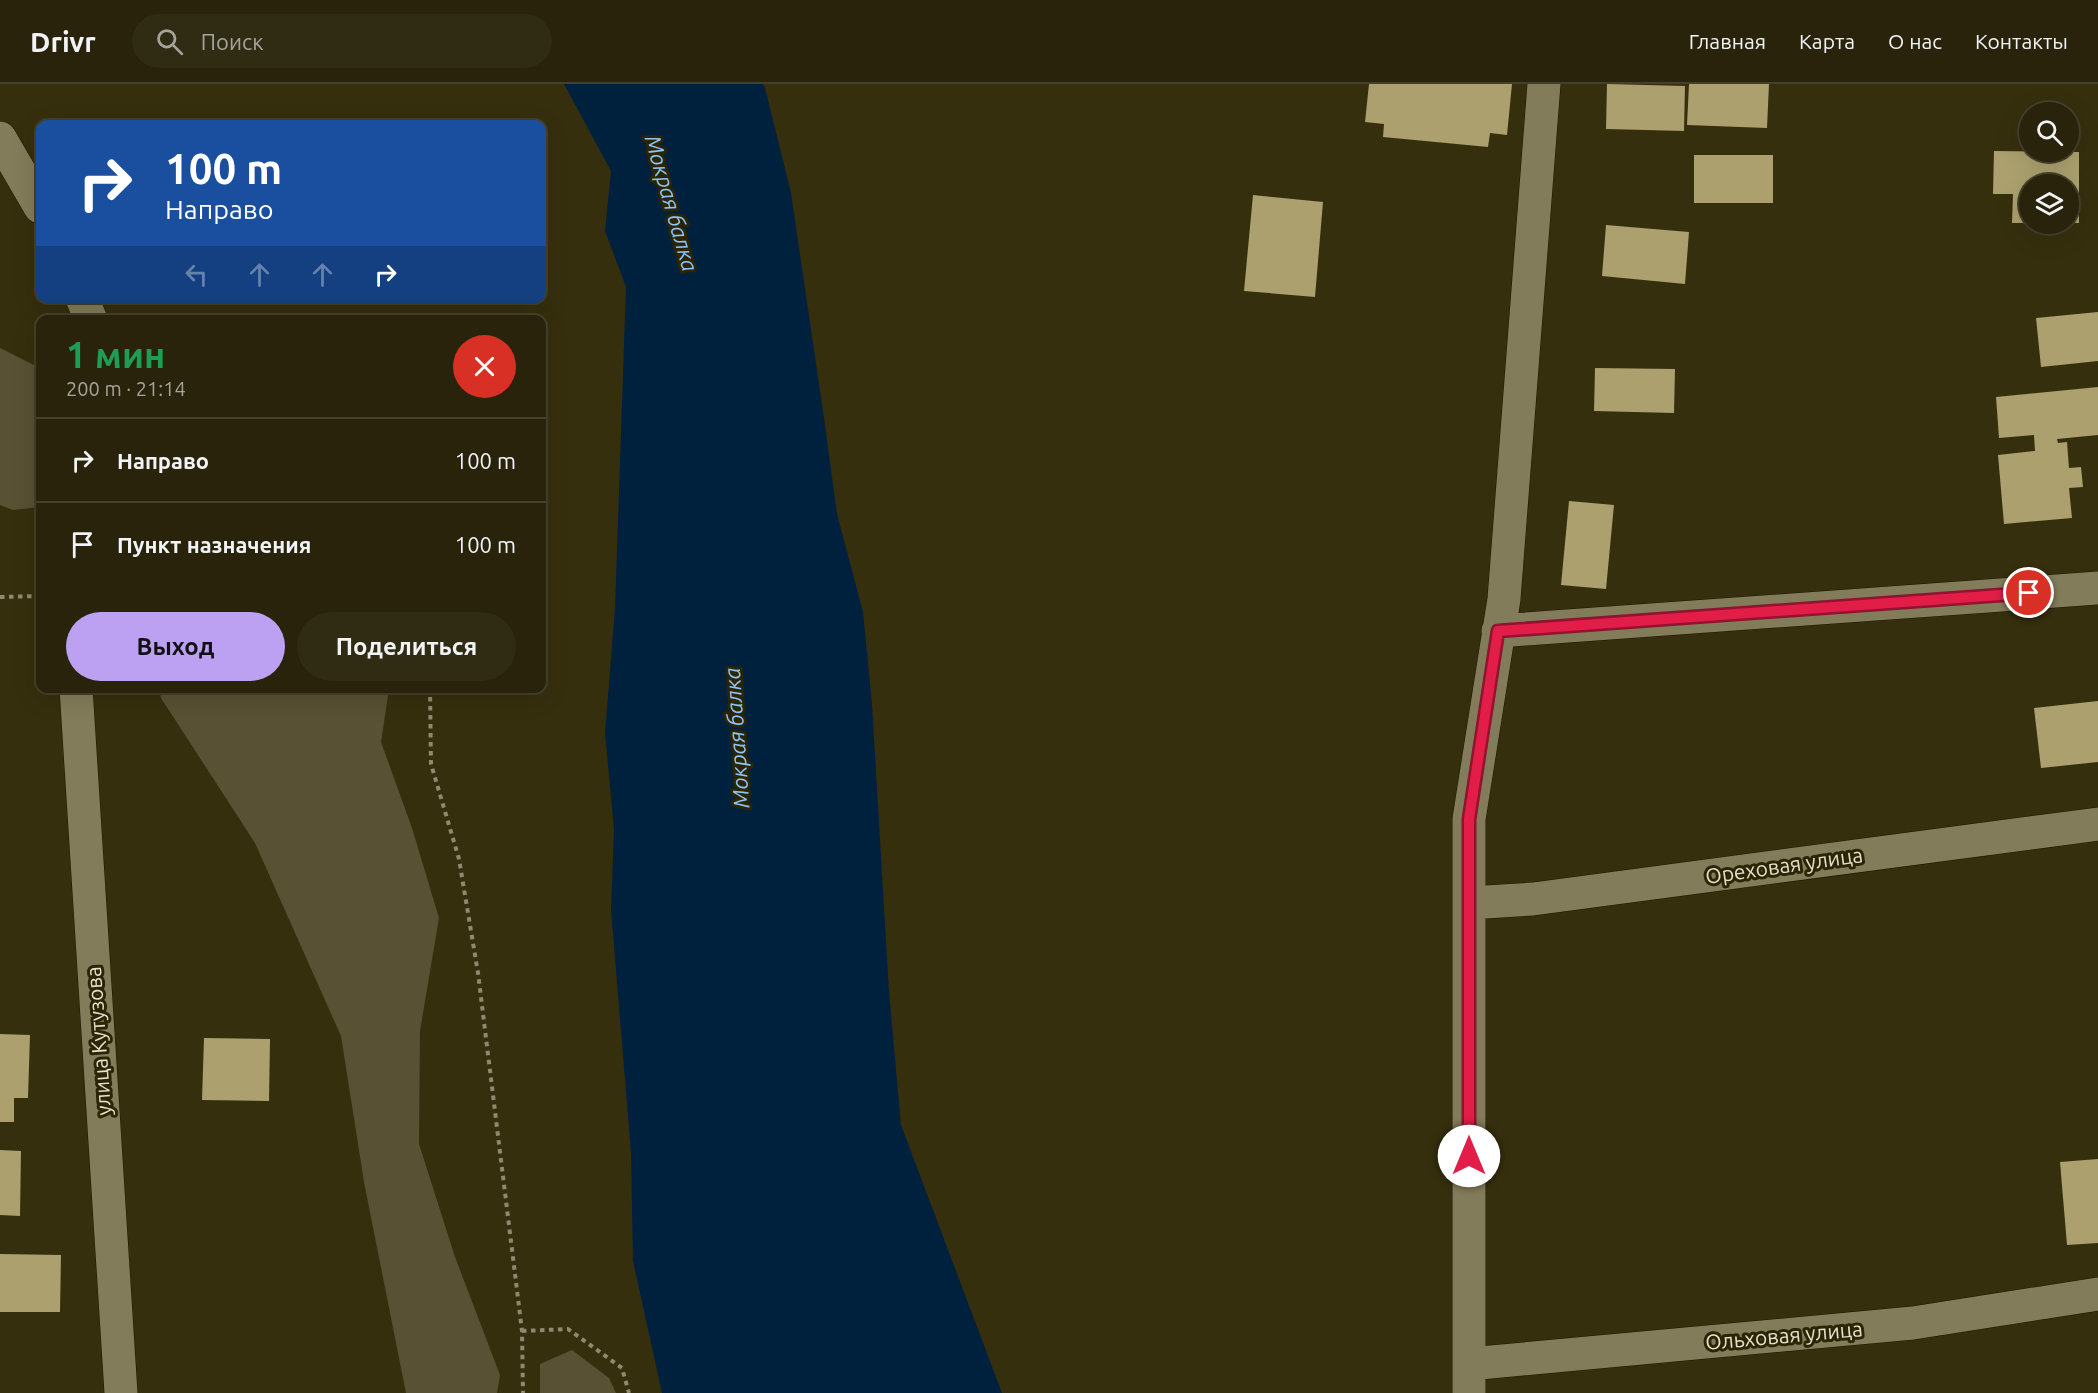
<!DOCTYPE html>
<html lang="ru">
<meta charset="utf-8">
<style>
:root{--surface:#28230a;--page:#302b13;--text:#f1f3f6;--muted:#a5a49c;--line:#44402b;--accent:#bca0f2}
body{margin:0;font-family:Ubuntu,sans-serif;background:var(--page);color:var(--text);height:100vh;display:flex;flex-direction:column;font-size:22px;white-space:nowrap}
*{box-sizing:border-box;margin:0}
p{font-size:20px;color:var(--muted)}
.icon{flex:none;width:33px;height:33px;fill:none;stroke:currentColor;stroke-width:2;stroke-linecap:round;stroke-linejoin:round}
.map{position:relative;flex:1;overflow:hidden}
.drawer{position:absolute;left:36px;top:231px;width:510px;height:378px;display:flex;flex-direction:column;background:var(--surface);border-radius:12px;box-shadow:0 6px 24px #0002,0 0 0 2px var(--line)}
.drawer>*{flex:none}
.top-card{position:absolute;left:36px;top:36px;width:510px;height:183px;border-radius:12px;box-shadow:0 6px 24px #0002,0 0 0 2px var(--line);background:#1a4fa0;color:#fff;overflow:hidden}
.tools{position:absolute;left:2019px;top:18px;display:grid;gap:12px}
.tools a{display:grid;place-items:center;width:60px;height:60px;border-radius:50%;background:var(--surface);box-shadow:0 6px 24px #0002,0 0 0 2px var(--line);font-size:30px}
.pin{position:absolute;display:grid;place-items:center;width:51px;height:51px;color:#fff;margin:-26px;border:3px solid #fff;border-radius:50%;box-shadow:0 2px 6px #0007}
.me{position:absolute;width:66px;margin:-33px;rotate:0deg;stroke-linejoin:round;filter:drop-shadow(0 0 4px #0008)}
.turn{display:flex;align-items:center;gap:21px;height:126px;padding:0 30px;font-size:27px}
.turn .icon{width:78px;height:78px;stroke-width:2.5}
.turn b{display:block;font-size:42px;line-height:51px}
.lanes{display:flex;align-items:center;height:57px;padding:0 30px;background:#0003;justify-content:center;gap:30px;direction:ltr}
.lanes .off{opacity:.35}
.round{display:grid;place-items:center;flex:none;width:63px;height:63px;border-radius:32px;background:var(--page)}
.overview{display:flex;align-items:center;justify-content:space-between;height:102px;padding:0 30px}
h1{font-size:36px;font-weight:600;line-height:45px;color:#1e9e55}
.primary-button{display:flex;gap:12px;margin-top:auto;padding:12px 30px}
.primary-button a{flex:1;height:69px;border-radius:36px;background:var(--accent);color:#111;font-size:24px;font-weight:600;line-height:69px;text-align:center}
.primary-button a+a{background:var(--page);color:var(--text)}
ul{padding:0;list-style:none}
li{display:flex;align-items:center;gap:18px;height:84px;padding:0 30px;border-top:2px solid var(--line)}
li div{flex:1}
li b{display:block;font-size:22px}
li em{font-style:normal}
header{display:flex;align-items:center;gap:36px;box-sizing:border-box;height:84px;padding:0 30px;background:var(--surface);border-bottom:2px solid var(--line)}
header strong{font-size:28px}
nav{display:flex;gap:33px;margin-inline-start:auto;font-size:21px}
.search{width:420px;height:54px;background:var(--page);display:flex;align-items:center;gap:15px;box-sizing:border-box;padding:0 21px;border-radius:33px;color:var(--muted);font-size:22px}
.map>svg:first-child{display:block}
.green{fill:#585133}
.water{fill:#00213e}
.building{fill:#aba06e}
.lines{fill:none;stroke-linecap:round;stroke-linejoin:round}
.street-casing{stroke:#1d1700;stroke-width:34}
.path{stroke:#8f8970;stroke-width:4;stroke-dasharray:4.5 4.5;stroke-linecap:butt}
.street{stroke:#837c5a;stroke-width:33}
.route-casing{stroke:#92132f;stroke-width:15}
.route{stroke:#e11d48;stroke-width:10}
.labels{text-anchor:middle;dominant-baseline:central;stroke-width:6;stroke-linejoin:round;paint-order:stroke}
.street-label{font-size:21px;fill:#e4e0ce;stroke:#2c2504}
.water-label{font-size:22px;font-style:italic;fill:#8dc6fd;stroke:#2c2504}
</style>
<header>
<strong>Drivr</strong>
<div class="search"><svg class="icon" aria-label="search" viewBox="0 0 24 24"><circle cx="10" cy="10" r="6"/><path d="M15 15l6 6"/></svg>Поиск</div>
<nav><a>Главная</a><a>Карта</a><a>О нас</a><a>Контакты</a></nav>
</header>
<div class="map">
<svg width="2098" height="1309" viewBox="0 0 2098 1309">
<rect width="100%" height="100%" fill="#362f0e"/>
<!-- green -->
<path class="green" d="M0,264L40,284V423L13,426L0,421Z
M159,605H389L381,658L412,744L439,834L420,947L419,1060L455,1173L500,1291L497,1309H406L364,1098L341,952L255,759L161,614Z
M572,1266L609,1294L616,1309H540V1280Z"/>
<!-- water -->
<path class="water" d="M564,0H763L765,4L791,109L825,341L837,430L863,528L872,620L889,908L901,1041L1002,1309H662L633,1177L631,1068L611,826L614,745L605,649L615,524L626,203L605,147L611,87Z"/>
<!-- building -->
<path class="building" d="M1369,0H1512L1507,51L1490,49L1488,63L1383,53L1384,40L1365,38Z
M1607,0L1685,2L1684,47L1606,45Z
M1689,0H1769L1767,44L1687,41Z
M1994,67L2079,68V139H2068V100H2030V139H2012L2013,110H1993Z
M1694,71H1773V119H1694Z
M1253,111L1323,118L1315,213L1244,207Z
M1606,141L1689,148L1685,200L1602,192Z
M2098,228V277L2041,283L2036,234Z
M1595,284L1675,285L1674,329L1594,327Z
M2098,303V351L2057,355L2058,359L2067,358L2069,384L2081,383L2083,403L2069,404L2072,434L2004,440L1998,371L2035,367L2034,351L1999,354L1996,313Z
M1569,417L1614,421L1606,505L1561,501Z
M2098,617V678L2041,684L2034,624Z
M0,950L30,951L28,1014H14V1038H0Z
M204,954L270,955L269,1017L202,1016Z
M0,1066L21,1067L20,1132L0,1131Z
M2098,1075V1159L2067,1161L2060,1078Z
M0,1170L61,1171L60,1228H0Z"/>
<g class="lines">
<!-- street casing -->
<g class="street-casing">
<path id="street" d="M0,54L40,123
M82,214L91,236
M1498,547L2098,504
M76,604L121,1309
M1469,819L1533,815L2098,740
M1469,1280L1913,1239L2098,1210
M1469,1309V735L1504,515L1544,0"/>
</g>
<!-- path -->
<path class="path" d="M0,513L40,512
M430,604L431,680L459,775L478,889L522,1247L523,1309
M522,1247L568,1245L622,1284L629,1309"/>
<!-- street -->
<use href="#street" class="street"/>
</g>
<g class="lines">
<!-- route casing -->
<g class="route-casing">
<path id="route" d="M1469,1072V735L1498,547L2029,509"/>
</g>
<!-- route -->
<use href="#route" class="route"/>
</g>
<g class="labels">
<!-- street labels -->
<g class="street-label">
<text transform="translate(1784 781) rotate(-8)">Ореховая улица</text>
<text transform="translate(98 957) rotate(-94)">улица Кутузова</text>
<text transform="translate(1784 1251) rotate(-5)">Ольховая улица</text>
</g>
<!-- water labels -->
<g class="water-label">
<text transform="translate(672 119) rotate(74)">Мокрая балка</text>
<text transform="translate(736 654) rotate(-94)">Мокрая балка</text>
</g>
</g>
</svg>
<div class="tools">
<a><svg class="icon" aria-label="search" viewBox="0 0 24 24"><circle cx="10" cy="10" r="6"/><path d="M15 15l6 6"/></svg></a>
<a><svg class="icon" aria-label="layers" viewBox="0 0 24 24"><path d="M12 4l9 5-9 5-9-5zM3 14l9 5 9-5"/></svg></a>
</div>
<div class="pin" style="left:2029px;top:509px;background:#d93025"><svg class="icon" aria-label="arrive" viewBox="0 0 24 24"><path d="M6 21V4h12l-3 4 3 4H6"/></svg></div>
<svg class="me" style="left:1469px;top:1072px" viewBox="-20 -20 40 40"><circle r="19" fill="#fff"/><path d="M0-13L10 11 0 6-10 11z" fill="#e11d48"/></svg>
<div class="top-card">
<div class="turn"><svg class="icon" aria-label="right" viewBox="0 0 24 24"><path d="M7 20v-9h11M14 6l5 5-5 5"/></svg><div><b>100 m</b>Направо</div></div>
<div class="lanes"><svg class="icon off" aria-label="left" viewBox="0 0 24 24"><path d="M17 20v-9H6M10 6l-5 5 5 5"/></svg><svg class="icon off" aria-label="ahead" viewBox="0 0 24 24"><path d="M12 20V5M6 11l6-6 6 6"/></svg><svg class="icon off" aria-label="ahead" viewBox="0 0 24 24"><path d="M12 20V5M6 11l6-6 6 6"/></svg><svg class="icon" aria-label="right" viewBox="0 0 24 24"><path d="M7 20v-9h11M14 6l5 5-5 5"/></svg></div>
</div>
<section class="drawer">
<div class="overview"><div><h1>1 мин</h1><p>200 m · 21:14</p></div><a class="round" style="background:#d93025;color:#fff"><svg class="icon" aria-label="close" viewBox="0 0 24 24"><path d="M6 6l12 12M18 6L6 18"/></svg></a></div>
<ul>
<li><svg class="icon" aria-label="right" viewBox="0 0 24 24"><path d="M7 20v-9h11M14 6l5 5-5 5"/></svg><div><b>Направо</b></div><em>100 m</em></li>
<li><svg class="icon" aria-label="arrive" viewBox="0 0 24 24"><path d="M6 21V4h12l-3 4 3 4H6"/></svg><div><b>Пункт назначения</b></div><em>100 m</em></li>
</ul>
<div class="primary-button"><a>Выход</a><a>Поделиться</a></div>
</section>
</div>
